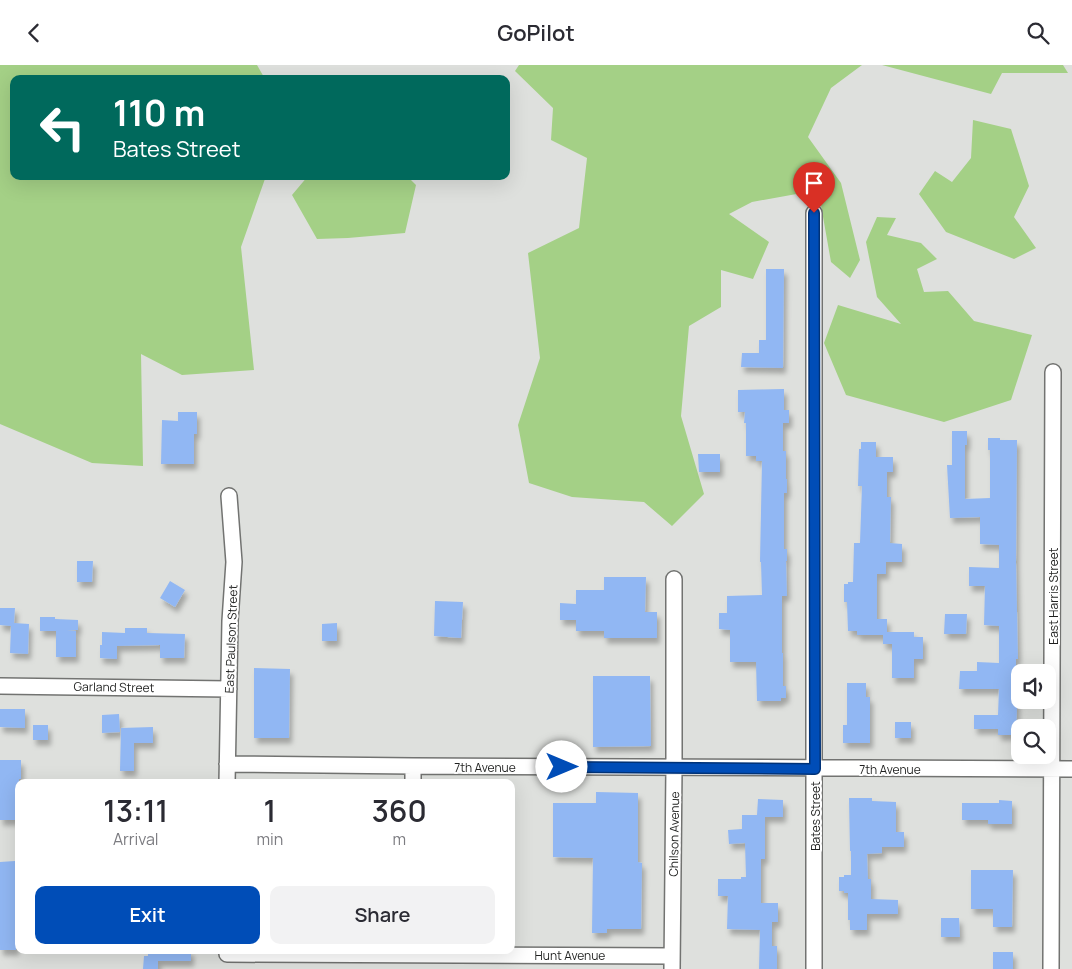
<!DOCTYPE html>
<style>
:root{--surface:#fff;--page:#f2f2f3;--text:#2b2b33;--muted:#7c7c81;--accent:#004db7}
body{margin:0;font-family:Manrope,sans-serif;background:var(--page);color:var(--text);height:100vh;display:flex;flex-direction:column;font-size:19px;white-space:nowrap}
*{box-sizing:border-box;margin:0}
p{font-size:16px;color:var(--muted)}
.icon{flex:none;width:28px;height:28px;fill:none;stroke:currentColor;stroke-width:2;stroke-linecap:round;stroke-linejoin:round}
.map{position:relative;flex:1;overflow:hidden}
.panel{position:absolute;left:15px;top:714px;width:500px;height:175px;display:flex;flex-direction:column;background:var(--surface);border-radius:10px;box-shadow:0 5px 20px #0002}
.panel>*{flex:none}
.banner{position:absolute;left:10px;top:10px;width:500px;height:105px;border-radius:10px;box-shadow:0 5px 20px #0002;background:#00695c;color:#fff;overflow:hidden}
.tools{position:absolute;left:1011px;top:599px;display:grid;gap:10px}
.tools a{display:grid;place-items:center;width:45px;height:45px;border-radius:10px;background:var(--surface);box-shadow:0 5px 20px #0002;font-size:25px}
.pin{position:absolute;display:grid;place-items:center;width:42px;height:42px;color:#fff;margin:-51px -21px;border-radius:50% 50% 50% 0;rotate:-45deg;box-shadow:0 0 5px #0007}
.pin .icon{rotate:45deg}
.me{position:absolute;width:55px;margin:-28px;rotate:90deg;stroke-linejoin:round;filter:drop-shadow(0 0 4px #0008)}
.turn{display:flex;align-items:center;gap:18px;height:105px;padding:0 20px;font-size:22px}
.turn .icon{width:65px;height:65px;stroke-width:2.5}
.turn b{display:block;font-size:35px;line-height:42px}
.eta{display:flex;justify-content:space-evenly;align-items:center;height:85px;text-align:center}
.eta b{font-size:30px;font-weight:600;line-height:35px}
.cta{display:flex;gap:10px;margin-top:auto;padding:10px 20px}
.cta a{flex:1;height:58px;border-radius:10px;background:var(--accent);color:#fff;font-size:20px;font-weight:600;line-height:58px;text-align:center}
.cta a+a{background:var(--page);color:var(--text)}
header{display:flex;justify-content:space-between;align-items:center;height:65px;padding:0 20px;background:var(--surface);font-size:22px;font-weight:600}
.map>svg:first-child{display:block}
.green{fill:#a4d086}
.building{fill:#91b7f3;filter:url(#shadow)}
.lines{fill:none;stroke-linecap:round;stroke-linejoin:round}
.street-casing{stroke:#727371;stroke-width:18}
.street{stroke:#fff;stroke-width:15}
.route-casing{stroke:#003277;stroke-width:12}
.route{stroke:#004db7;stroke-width:9}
.labels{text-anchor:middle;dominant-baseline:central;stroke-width:4;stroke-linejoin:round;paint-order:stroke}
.street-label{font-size:12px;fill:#1f201f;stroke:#fff}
</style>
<header><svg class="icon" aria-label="back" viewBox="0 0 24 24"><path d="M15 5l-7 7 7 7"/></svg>GoPilot<svg class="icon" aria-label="search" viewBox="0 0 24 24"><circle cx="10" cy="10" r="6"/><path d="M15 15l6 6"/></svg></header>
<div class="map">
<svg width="1072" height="904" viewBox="0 0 1072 904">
<defs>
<filter id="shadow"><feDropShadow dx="3" dy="5.5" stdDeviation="2.5" flood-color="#0004"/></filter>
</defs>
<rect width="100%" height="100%" fill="#dee0dd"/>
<!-- green -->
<path class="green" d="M0,0H257L265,14H14V111H266L241,182L254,305L182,310L141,289L143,401L92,398L0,359Z
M519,0H862L831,23L808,72L841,118L860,195L850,213L831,197L819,129L802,128L752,137L729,149L769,177L753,214L721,205V242L689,261L681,351L704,429L672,461L644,437L572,432L529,418L518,360L540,293L528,188L579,163L587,93L551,75L553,43L515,6Z
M882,0H1063L1068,8H1002L991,29Z
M973,55L1011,64L1029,121L1014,152L1036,183L1014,194L946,167L919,129L935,106L952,117L971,93Z
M308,111H407L416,120L405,168L348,173L317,174L292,130Z
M877,152L896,153L887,170L921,178L937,194L917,204L924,227L948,226L974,256L1032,270L1011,335L944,357L846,330L824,278L838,240L901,259L877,232L866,177Z"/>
<!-- building -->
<path class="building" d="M766,204H784L783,303L741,302L742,288H759V275H766Z
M784,324V345H789V358H783V386H786V414H787V428H784V484H787V496H786L787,531H782V588H783V621H786V633H781V636H757L756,597H730V565L719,564V548H727V531L762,530L761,497H760L762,396H756V391H746V358H744L745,347H738V325Z
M178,347H197V369H194V399H161L162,355L178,356Z
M952,366H967V380H965V434L990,433V385H988V373H1000V375H1017L1016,498L1018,594H1016V616H1018L1016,670H998V664H974V650H998L999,624H959L960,606H977V597L999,598V561L984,560L985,521H969V502L999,503V480L980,479V452L950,453L947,400H952Z
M861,377H876V392H893V407H887V432H891L890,478L902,479V497H886V509H877V554H887V567H914V572H923V594H914V613H892V579H883V570H857V566H848L847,537H844V519H848V517H853L854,478H860L862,421H858L859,384H861Z
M698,389H720V407H699Z
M77,496H93L92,517H77Z
M604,512H646L645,547H657V573H604V566H576V555H560V538L576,539V525H604Z
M170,516L185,525L175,542L160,533Z
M435,536L463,537L461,573L434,571Z
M0,543H15L14,558L29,559L28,589L10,588L11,561L0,560Z
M945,549H967L966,569H944Z
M40,552H55V554L78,555V565H67L76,566V592H56V566H40Z
M337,558V576H322V559Z
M125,563H147V568L185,569L184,593H160V580L117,581V594L100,593V580H102V567L125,568Z
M254,603L290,604L289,673H254Z
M593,611H650L651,681L593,682Z
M847,618H866V632H870V678H843V660H847Z
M0,644H25V663L0,662Z
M119,649L120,667L102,668V650Z
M895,657H911V673H895Z
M33,660H48V675H33Z
M153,662V678H134V706H120L121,663Z
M0,695H21V714H19V755H0Z
M596,727L638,728V797L642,798L641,864H607V868H592L593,793L553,792V738H596Z
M849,733H872V736L896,737V767H904V782H882V788L867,789L868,814H871V834L898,835V849H867V865H850V855H848V828H844V826H839V812H844V810H851V786H850Z
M758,734L783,735V752H765V794H761V838H778V857H772V881H777V904H759L760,865L727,864L728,831H718V814H741V812H746L745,778L729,779L728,765L742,764V750H757Z
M999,735L1012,736V759H988V755H962V738H999Z
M15,796L16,828H19V842H15V867H16V885H0V797Z
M971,805H1013L1012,862H993V844H971Z
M941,853H959L960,872H941Z
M148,885H191V896H158V904H143L144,891H148Z
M993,887H1013V904H993Z"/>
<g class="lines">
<!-- street casing -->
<g class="street-casing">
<path id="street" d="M0,621L229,624
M227,699L413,701L1072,704
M413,701V718
M227,718L230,556L234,497L229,431
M227,889L672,891
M672,904L674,702V514
M814,904V148
M1051,904L1053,307"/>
</g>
<!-- street -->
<use href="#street" class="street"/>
</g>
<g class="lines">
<!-- route casing -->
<g class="route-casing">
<path id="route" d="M562,702L815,704L814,148"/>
</g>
<!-- route -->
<use href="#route" class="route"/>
</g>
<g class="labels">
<!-- street labels -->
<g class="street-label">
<text transform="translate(1053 531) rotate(-90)">East Harris Street</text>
<text transform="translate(231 574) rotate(-88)">East Paulson Street</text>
<text transform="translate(114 622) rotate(1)">Garland Street</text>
<text x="485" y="702">7th Avenue</text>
<text x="890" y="704">7th Avenue</text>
<text transform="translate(815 751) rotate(-90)">Bates Street</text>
<text transform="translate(674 769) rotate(-89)">Chilson Avenue</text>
<text x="570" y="890">Hunt Avenue</text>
</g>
</g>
</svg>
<div class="tools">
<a><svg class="icon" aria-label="sound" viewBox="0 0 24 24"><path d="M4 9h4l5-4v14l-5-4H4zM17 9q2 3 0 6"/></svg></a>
<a><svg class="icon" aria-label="search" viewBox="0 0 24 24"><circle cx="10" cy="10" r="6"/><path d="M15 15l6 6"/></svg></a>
</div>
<div class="pin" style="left:814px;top:148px;background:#d93025"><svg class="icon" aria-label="arrive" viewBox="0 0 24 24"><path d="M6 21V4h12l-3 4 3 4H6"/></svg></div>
<svg class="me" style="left:562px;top:702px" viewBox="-20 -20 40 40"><circle r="19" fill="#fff"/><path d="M0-13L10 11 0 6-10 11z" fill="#004db7"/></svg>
<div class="banner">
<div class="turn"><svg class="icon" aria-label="left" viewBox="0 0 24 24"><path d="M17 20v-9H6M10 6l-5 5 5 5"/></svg><div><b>110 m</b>Bates Street</div></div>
</div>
<section class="panel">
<div class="eta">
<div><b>13:11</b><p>Arrival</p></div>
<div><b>1</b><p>min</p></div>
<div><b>360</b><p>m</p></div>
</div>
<div class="cta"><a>Exit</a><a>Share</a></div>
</section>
</div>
